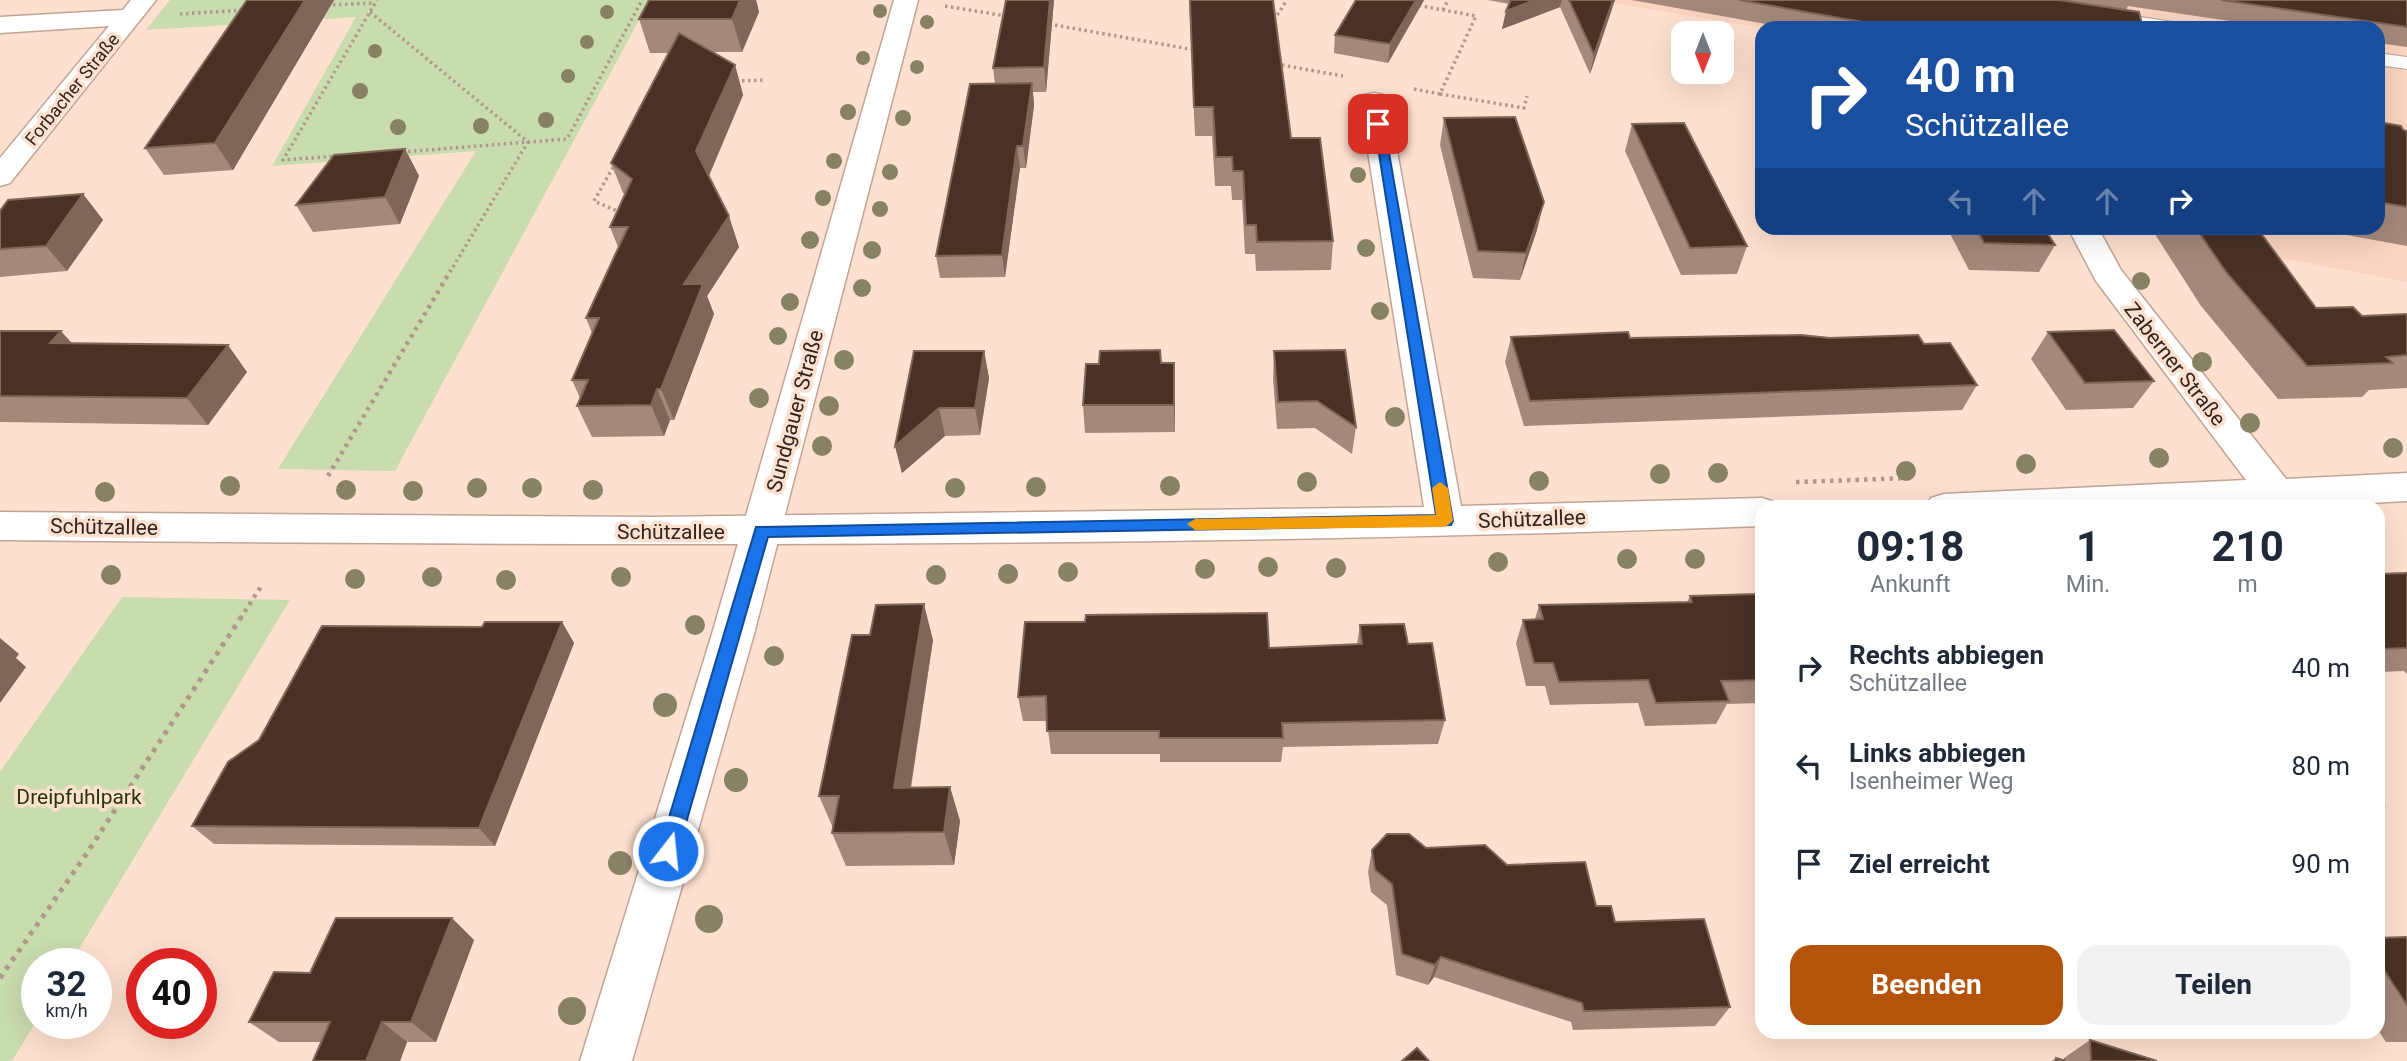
<!DOCTYPE html>
<html lang="de">
<meta charset="utf-8">
<style>
:root{--surface:#fff;--page:#f2f2f3;--text:#1f2937;--muted:#747a83;--accent:#b45309}
body{margin:0;font-family:Roboto,sans-serif;background:var(--page);color:var(--text);height:100vh;display:flex;flex-direction:column;font-size:26px;white-space:nowrap}
*{box-sizing:border-box;margin:0}
p{font-size:23px;color:var(--muted)}
.icon{flex:none;width:38px;height:38px;fill:none;stroke:currentColor;stroke-width:2;stroke-linecap:round;stroke-linejoin:round}
.map{position:relative;flex:1;overflow:hidden}
.sheet{position:absolute;left:1755px;top:500px;width:630px;height:539px;display:flex;flex-direction:column;background:var(--surface);border-radius:21px;box-shadow:0 7px 28px #0002}
.sheet>*{flex:none}
.hud{position:absolute;left:1755px;top:21px;width:630px;height:214px;border-radius:21px;box-shadow:0 7px 28px #0002;background:#1a4fa0;color:#fff;overflow:hidden}
.needle{width:46px;rotate:180deg}
.controls{position:absolute;left:1671px;top:21px;display:grid;gap:14px}
.controls a{display:grid;place-items:center;width:63px;height:63px;border-radius:14px;background:var(--surface);box-shadow:0 7px 28px #0002;font-size:35px}
.speed{position:absolute;left:21px;top:948px;display:flex;gap:14px;font-size:35px;font-weight:700;text-align:center}
.speed>*{display:grid;place-content:center;width:91px;height:91px;border-radius:50%;background:var(--surface);box-shadow:0 7px 28px #0002;line-height:1}
.speed small{font-size:18px;font-weight:400}
.speed .limit{border:10px solid #d22;background:#fff;color:#111}
.pin{position:absolute;display:grid;place-items:center;width:60px;height:60px;color:#fff;margin:-30px;border-radius:14px;box-shadow:0 4px 10px #0006}
.me{position:absolute;width:77px;margin:-38px;rotate:16deg;stroke-linejoin:round;filter:drop-shadow(0 0 5px #0008)}
.turn{display:flex;align-items:center;gap:24px;height:147px;padding:0 35px;font-size:32px}
.turn .icon{width:91px;height:91px;stroke-width:2.5}
.turn b{display:block;font-size:49px;line-height:60px}
.lanes{display:flex;align-items:center;height:66px;padding:0 35px;background:#0003;justify-content:center;gap:35px;direction:ltr}
.lanes .off{opacity:.35}
.eta{display:flex;justify-content:space-evenly;align-items:center;height:119px;text-align:center}
.eta b{font-size:42px;font-weight:700;line-height:49px}
.action{display:flex;gap:14px;margin-top:auto;padding:14px 35px}
.action a{flex:1;height:80px;border-radius:21px;background:var(--accent);color:#fff;font-size:28px;font-weight:700;line-height:80px;text-align:center}
.action a+a{background:var(--page);color:var(--text)}
ul{padding:0;list-style:none}
li{display:flex;align-items:center;gap:21px;height:98px;padding:0 35px}
li div{flex:1}
li b{display:block;font-size:26px}
li em{font-style:normal}
.map>svg:first-child{display:block}
.built{fill:#fad4c0}
.green{fill:#c9dcae}
.lines{fill:none;stroke-linecap:round;stroke-linejoin:round}
.service-casing{stroke:#c1a495;stroke-width:2}
.minor-casing{stroke:#c1a495;stroke-width:3}
.tertiary-casing{stroke:#c1a495;stroke-width:3}
.path-far2{stroke:#b0998c;stroke-width:3.5;stroke-dasharray:2.5 3.5;stroke-linecap:butt}
.path-far1{stroke:#b0998c;stroke-width:4.5;stroke-dasharray:3.5 5;stroke-linecap:butt}
.path{stroke:#b0998c;stroke-width:5;stroke-dasharray:4.5 6;stroke-linecap:butt}
.service{fill:#fff;fill-rule:evenodd}
.minor{fill:#fff;fill-rule:evenodd}
.tertiary{fill:#fff;fill-rule:evenodd}
.tree{fill:#888265}
.wall{fill:#a4887a}
.shaded-wall{fill:#7f6658}
.building{fill:#493125;stroke:#7f6658;stroke-width:2}
.route{fill:#1a73e8;stroke:#114b97;stroke-width:2}
.slow{fill:#f59e0b}
.labels{text-anchor:middle;dominant-baseline:central;stroke-width:7;stroke-linejoin:round;paint-order:stroke}
.far-street-label{font-size:18px;fill:#30251f;stroke:#fee0cf}
.street-label{font-size:21px;fill:#30251f;stroke:#fee0cf}
.park-label{font-size:21px;fill:#28360f;stroke:#fee0cf}
</style>
<div class="map">
<svg width="2407" height="1061" viewBox="0 0 2407 1061">
<rect width="100%" height="100%" fill="#fee0cf"/>
<!-- built -->
<path class="built" d="M1594,0H2407V282L2125,228H2378V28H1762Z"/>
<!-- green -->
<path class="green" d="M170,0H650L395,471L278,469L476,151L272,166L356,17L146,30Z
M122,597L290,600L70,964H37V1020L12,1061H0V772Z"/>
<g class="lines">
<!-- service casing -->
<g class="service-casing">
<path id="service" d="M2101,11L2173,22L2183,28H2134L2094,21L2091,17L2094,13Z
M2378,53L2407,57V69L2378,65Z"/>
</g>
<!-- minor casing -->
<g class="minor-casing">
<path id="minor" d="M131,0H156L10,183L0,186V158L109,26L0,33V17L123,10Z
M1374,93L1384,95L1388,101L1461,506L1762,498L1775,502L1779,508H1762V526C1175,548 587,546 0,540V512L652,517L1424,507L1360,101L1364,95Z
M2068,228H2098L2121,270L2286,479L2407,473V501L2278,508H1925L1931,498L1944,494L2246,480L2096,281Z"/>
</g>
<!-- tertiary casing -->
<g class="tertiary-casing">
<path id="tertiary" d="M894,0H918L754,634L632,1061H580L712,634Z"/>
</g>
<!-- path-far2 -->
<path class="path-far2" d="M327,5L374,3
M945,6L1006,16
M1443,10L1448,0
M370,12L528,142L450,272
M180,14L245,10
M1274,20L1287,0
M1049,24L1195,50
M1276,64L1343,76
M736,81L765,80
M1414,89L1440,94L1476,16L1416,5
M1440,94L1524,108L1527,96
M402,152L567,139L642,0
M338,156L283,160L377,0
M616,162L594,201L617,211"/>
<!-- path-far1 -->
<path class="path-far1" d="M328,476L451,270
M1796,482L1910,478
M240,619L262,585"/>
<!-- path -->
<path class="path" d="M0,978L85,856L241,617"/>
<!-- service -->
<use href="#service" class="service"/>
<!-- minor -->
<use href="#minor" class="minor"/>
<!-- tertiary -->
<use href="#tertiary" class="tertiary"/>
</g>
<!-- trees -->
<g class="tree">
<circle cx="880" cy="11" r="7"/>
<circle cx="607" cy="12" r="7"/>
<circle cx="927" cy="22" r="7"/>
<circle cx="587" cy="42" r="7"/>
<circle cx="375" cy="51" r="7"/>
<circle cx="863" cy="58" r="7"/>
<circle cx="917" cy="67" r="7"/>
<circle cx="568" cy="76" r="7"/>
<circle cx="360" cy="91" r="8"/>
<circle cx="848" cy="112" r="8"/>
<circle cx="903" cy="118" r="8"/>
<circle cx="546" cy="120" r="8"/>
<circle cx="481" cy="126" r="8"/>
<circle cx="398" cy="127" r="8"/>
<circle cx="834" cy="161" r="8"/>
<circle cx="890" cy="172" r="8"/>
<circle cx="1358" cy="175" r="8"/>
<circle cx="823" cy="198" r="8"/>
<circle cx="880" cy="209" r="8"/>
<circle cx="810" cy="240" r="9"/>
<circle cx="1366" cy="248" r="9"/>
<circle cx="872" cy="250" r="9"/>
<circle cx="2141" cy="281" r="9"/>
<circle cx="862" cy="288" r="9"/>
<circle cx="790" cy="302" r="9"/>
<circle cx="1380" cy="311" r="9"/>
<circle cx="778" cy="336" r="9"/>
<circle cx="844" cy="360" r="10"/>
<circle cx="2202" cy="362" r="10"/>
<circle cx="759" cy="398" r="10"/>
<circle cx="829" cy="406" r="10"/>
<circle cx="1395" cy="417" r="10"/>
<circle cx="2250" cy="423" r="10"/>
<circle cx="822" cy="446" r="10"/>
<circle cx="2393" cy="448" r="10"/>
<circle cx="2159" cy="458" r="10"/>
<circle cx="2026" cy="464" r="10"/>
<circle cx="1906" cy="471" r="10"/>
<circle cx="1718" cy="473" r="10"/>
<circle cx="1660" cy="474" r="10"/>
<circle cx="1539" cy="481" r="10"/>
<circle cx="1307" cy="482" r="10"/>
<circle cx="230" cy="486" r="10"/>
<circle cx="1170" cy="486" r="10"/>
<circle cx="1036" cy="487" r="10"/>
<circle cx="477" cy="488" r="10"/>
<circle cx="532" cy="488" r="10"/>
<circle cx="955" cy="488" r="10"/>
<circle cx="346" cy="490" r="10"/>
<circle cx="593" cy="490" r="10"/>
<circle cx="413" cy="491" r="10"/>
<circle cx="105" cy="492" r="10"/>
<circle cx="1627" cy="559" r="10"/>
<circle cx="1695" cy="559" r="10"/>
<circle cx="1498" cy="562" r="10"/>
<circle cx="1268" cy="567" r="10"/>
<circle cx="1336" cy="568" r="10"/>
<circle cx="1205" cy="569" r="10"/>
<circle cx="1068" cy="572" r="10"/>
<circle cx="1008" cy="574" r="10"/>
<circle cx="111" cy="575" r="10"/>
<circle cx="936" cy="575" r="10"/>
<circle cx="432" cy="577" r="10"/>
<circle cx="621" cy="577" r="10"/>
<circle cx="355" cy="579" r="10"/>
<circle cx="506" cy="580" r="10"/>
<circle cx="695" cy="625" r="10"/>
<circle cx="774" cy="656" r="10"/>
<circle cx="665" cy="705" r="12"/>
<circle cx="736" cy="780" r="12"/>
<circle cx="620" cy="863" r="12"/>
<circle cx="709" cy="919" r="14"/>
<circle cx="572" cy="1011" r="14"/>
</g>
<!-- wall -->
<path class="wall" d="M247,0H334L233,170L164,175L145,148Z
M649,0H756L759,12L742,52H713L735,65L743,95L709,176L739,247L707,296L714,314L674,420H670L664,436L592,437L577,406L580,398L572,380L592,333L586,318L618,247L610,227L625,195L623,193L611,163L669,53H650L639,19Z
M1006,0H1054L1046,92H1033L1034,105L1026,168H1020L1005,277L940,278L936,256L995,84L993,68Z
M1189,0H1273L1291,138L1333,241L1331,270L1256,271L1255,254H1245L1242,200H1232L1231,186H1215L1212,136H1195Z
M1356,0H1424L1388,63L1334,53L1335,35Z
M1488,0H1615L1590,74L1560,7L1502,29L1509,4Z
M1632,0H2407V47L2378,43V28H2277L2128,6L2126,10L2143,28H1788Z
M1444,118L1537,230L1520,280L1473,278L1440,145Z
M2378,122L2407,131V246L2308,228H2378Z
M1632,124L1747,246L1737,274L1681,275L1625,151Z
M405,149L419,176L400,224L313,232L296,205Z
M83,194L103,220L67,271L0,277V249Z
M1947,228H2044L2055,245L2039,272L1969,270Z
M2151,228H2257L2316,308L2362,316L2407,314V388L2369,390L2362,397L2278,399L2201,306Z
M0,331L72,344L247,372L208,425L0,422Z
M2048,332L2154,381L2133,408L2066,410L2031,359Z
M1511,337L1630,338H1830L1924,344L1977,385L1962,410L1524,426L1505,362Z
M984,351L989,378L980,435L945,436L902,473L895,446Z
M1274,351L1356,427L1352,454L1315,428L1277,429L1273,379Z
M1161,363L1175,390V432L1085,433L1083,405Z
M2407,573V674L2404,671L2378,672V574Z
M1690,596L1762,608V703L1727,704L1716,724L1645,726L1638,703L1550,705L1545,686H1526L1516,643L1523,620L1535,619L1539,605L1687,602Z
M562,622L574,643L495,846L214,844L192,826L482,627Z
M1360,625L1408,644L1445,720L1438,744L1283,747L1281,762H1160V754H1051L1047,721H1023L1018,697L1269,648L1357,644Z
M933,640L911,788L950,787L960,821L954,865L846,866L832,833L833,828L819,796Z
M1426,848L1507,865L1596,906L1615,922L1730,1007L1715,1026L1573,1030L1571,1022L1434,977L1428,985L1396,975L1387,905L1371,892L1368,872L1372,850Z
M2407,937V1042H2386L2378,1030V938Z
M474,940L436,1042H407L400,1061H313L321,1042H279L249,1022L310,973Z
M2090,1040L2157,1061H2051L2056,1058L2064,1060V1058Z"/>
<!-- shaded-wall -->
<path class="shaded-wall" d="M305,0H334L233,170L215,143Z
M740,0H756L759,12L742,52L732,19Z
M1050,0H1054L1046,92L1044,67Z
M1416,0H1424L1388,63L1390,44Z
M1535,0H1562L1560,7L1502,29L1506,11Z
M1613,0H1615L1590,74L1594,55Z
M735,65L743,95L706,182L696,151Z
M1032,83L1034,105L1026,168L1023,146Z
M1017,146L1020,168L1005,277L1002,255Z
M405,149L419,176L400,224L385,197Z
M83,194L103,220L67,271L46,246Z
M1544,202L1537,230L1520,280L1526,253Z
M729,216L739,247L707,296L714,314L674,420L661,389L684,284Z
M61,331L84,357L50,343Z
M228,345L247,372L208,425L187,398Z
M984,351L989,378L980,435L975,408Z
M1174,363L1175,390V432L1174,405Z
M657,389L670,420L664,436L651,405Z
M939,408L945,436L902,473L895,446Z
M924,604L933,640L905,822L894,788Z
M562,622L574,643L495,846L479,828Z
M0,638L19,654L16,658L26,667L0,703Z
M950,787L960,821L954,865L944,832Z
M452,918L474,940L436,1042L411,1022Z
M1441,957L1434,977L1428,985L1435,965Z
M382,1022L407,1042L400,1061H366Z"/>
<!-- building -->
<path class="building" d="M247,0H305L215,143L145,148Z
M649,0H740L732,19H639Z
M1006,0H1050L1044,67L993,68Z
M1190,0H1273L1291,138H1320L1333,241L1257,242L1256,225H1246L1243,171H1233L1232,157H1216L1213,107H1194Z
M1356,0H1416L1390,44L1335,35Z
M1511,0H1535L1506,11Z
M1569,0H1613L1594,55Z
M1739,0H2059L2139,12L2143,28H1870L1868,23Z
M2221,0H2407V27Z
M679,33L735,65L696,151L729,216L684,284H703L661,389H657L651,405L577,406L588,380H572L599,318H586L628,227H610L632,179L611,163Z
M1032,83L1023,146H1017L1002,255L936,256L970,84Z
M1515,117L1544,202L1526,253L1478,251L1444,118Z
M2378,122L2401,126L2403,130L2407,131V207L2378,202Z
M1684,123L1747,246L1690,248L1632,124Z
M405,149L385,197L296,205L334,155Z
M83,194L46,246L0,249V211L8,200Z
M1976,228H2044L2055,245L1984,243Z
M2196,228H2257L2316,308L2353,307L2362,316L2407,314V355L2386,357L2393,363L2307,366L2226,272Z
M2114,330L2154,381L2085,383L2048,332Z
M0,331H61L50,343L228,345L187,398L0,396Z
M1628,332L1630,338L1801,335L1830,338L1918,335L1924,344L1950,343L1977,385L1530,401L1511,337Z
M1160,350L1161,363H1174V405H1083L1086,364H1099L1100,351Z
M1345,350L1356,427L1317,401L1278,402L1274,351Z
M914,351H984L975,408H939L895,446Z
M2407,573V648L2378,649V574Z
M1757,594L1762,608V680L1721,681L1729,701L1656,703L1648,680L1559,682L1553,663H1534L1523,620L1543,619L1539,605L1692,602L1690,596Z
M924,604L894,788L950,787L944,832L832,833L839,796H819L852,635H870L876,605Z
M1267,613L1269,648L1362,644L1360,625L1404,624L1408,644L1432,643L1445,720L1282,723L1283,738H1159V731H1047L1046,696L1018,697L1025,622H1085L1086,615Z
M485,622H562L479,828L192,826L228,762L259,740L322,626L482,627Z
M2378,797L2384,806H2378Z
M1387,834H1409L1426,848L1485,845L1507,865L1585,862L1596,906H1611L1615,922L1704,919L1730,1007L1584,1011L1582,1003L1441,957L1435,965L1402,954L1392,884L1375,870L1372,850Z
M336,918H452L411,1022H382L366,1061H313L330,1022H249L274,972L310,973Z
M2407,937V1005L2378,961V938Z
M2090,1040L2157,1061H2091Z
M1417,1048L1429,1061H1402Z
M2056,1058L2066,1061H2056Z"/>
<!-- route -->
<path class="route" d="M1374,122L1384,124L1453,521L1451,525L768,537L678,851L675,858L668,860L662,858L659,851L756,527L1436,515Z"/>
<!-- slow -->
<path class="slow" d="M1440,482L1448,488L1453,521L1445,527L1195,530L1187,524L1195,519L1436,515L1432,488Z"/>
<g class="labels">
<!-- far-street labels -->
<g class="far-street-label">
<text transform="translate(72 89) rotate(-51)">Forbacher Straße</text>
</g>
<!-- street labels -->
<g class="street-label">
<text transform="translate(2175 364) rotate(52)">Zaberner Straße</text>
<text transform="translate(795 411) rotate(-75)">Sundgauer Straße</text>
<text transform="translate(1532 519) rotate(-2)">Schützallee</text>
<text transform="translate(104 527) rotate(1)">Schützallee</text>
<text x="671" y="532">Schützallee</text>
</g>
<!-- park labels -->
<g class="park-label">
<text x="79" y="797">Dreipfuhlpark</text>
</g>
</g>
</svg>
<div class="controls">
<a><svg class="needle" viewBox="-14 -14 28 28"><path d="M0-13l5 13h-10z" fill="#e53935"/><path d="M0 13l5-13h-10z" fill="#747a83"/></svg></a>
</div>
<div class="speed"><div>32<small>km/h</small></div><div class="limit">40</div></div>
<div class="pin" style="left:1378px;top:124px;background:#d93025"><svg class="icon" aria-label="arrive" viewBox="0 0 24 24"><path d="M6 21V4h12l-3 4 3 4H6"/></svg></div>
<svg class="me" style="left:668px;top:851px" viewBox="-20 -20 40 40"><circle r="17" fill="#1a73e8" stroke="#fff" stroke-width="3"/><path d="M0-11L8 9 0 5-8 9z" fill="#fff"/></svg>
<div class="hud">
<div class="turn"><svg class="icon" aria-label="right" viewBox="0 0 24 24"><path d="M7 20v-9h11M14 6l5 5-5 5"/></svg><div><b>40 m</b>Schützallee</div></div>
<div class="lanes"><svg class="icon off" aria-label="left" viewBox="0 0 24 24"><path d="M17 20v-9H6M10 6l-5 5 5 5"/></svg><svg class="icon off" aria-label="ahead" viewBox="0 0 24 24"><path d="M12 20V5M6 11l6-6 6 6"/></svg><svg class="icon off" aria-label="ahead" viewBox="0 0 24 24"><path d="M12 20V5M6 11l6-6 6 6"/></svg><svg class="icon" aria-label="right" viewBox="0 0 24 24"><path d="M7 20v-9h11M14 6l5 5-5 5"/></svg></div>
</div>
<section class="sheet">
<div class="eta">
<div><b>09:18</b><p>Ankunft</p></div>
<div><b>1</b><p>Min.</p></div>
<div><b>210</b><p>m</p></div>
</div>
<ul>
<li><svg class="icon" aria-label="right" viewBox="0 0 24 24"><path d="M7 20v-9h11M14 6l5 5-5 5"/></svg><div><b>Rechts abbiegen</b><p>Schützallee</p></div><em>40 m</em></li>
<li><svg class="icon" aria-label="left" viewBox="0 0 24 24"><path d="M17 20v-9H6M10 6l-5 5 5 5"/></svg><div><b>Links abbiegen</b><p>Isenheimer Weg</p></div><em>80 m</em></li>
<li><svg class="icon" aria-label="arrive" viewBox="0 0 24 24"><path d="M6 21V4h12l-3 4 3 4H6"/></svg><div><b>Ziel erreicht</b></div><em>90 m</em></li>
</ul>
<div class="action"><a>Beenden</a><a>Teilen</a></div>
</section>
</div>
